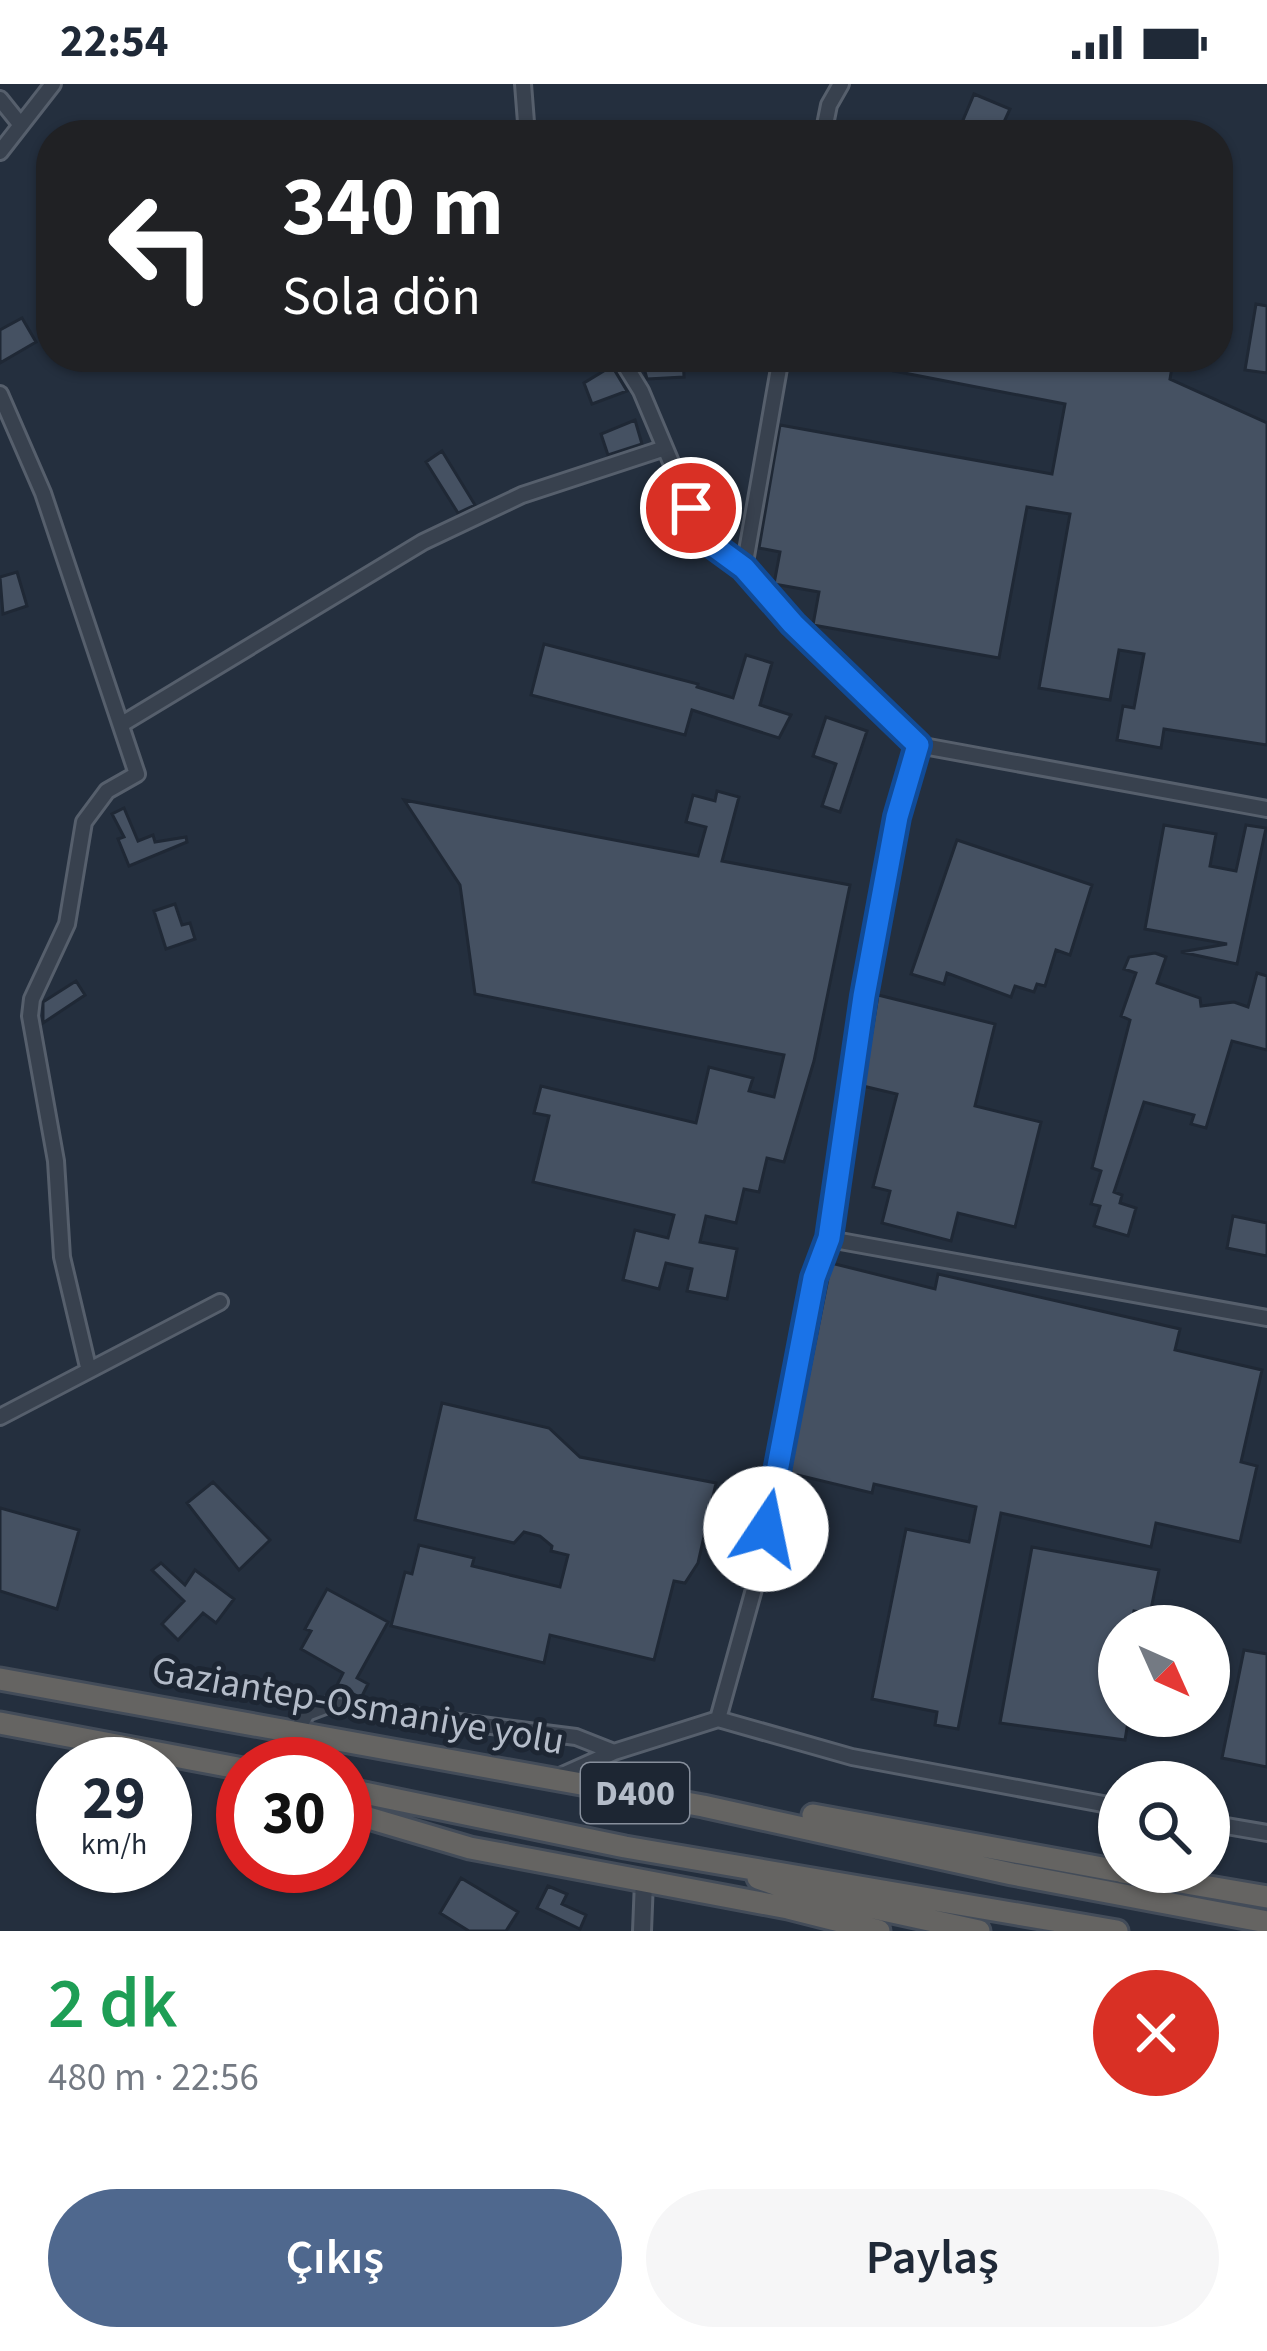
<!DOCTYPE html>
<html lang="tr">
<meta charset="utf-8">
<style>
:root{--surface:#fff;--page:#f6f6f7;--text:#1f2937;--muted:#747a83;--accent:#4f688e}
body{margin:0;font-family:"Source Sans 3",sans-serif;background:var(--page);color:var(--text);height:100vh;display:flex;flex-direction:column;font-size:45px;white-space:nowrap}
*{box-sizing:border-box;margin:0}
p{font-size:39px;color:var(--muted)}
.icon{flex:none;width:66px;height:66px;fill:none;stroke:currentColor;stroke-width:2;stroke-linecap:round;stroke-linejoin:round}
.map{position:relative;height:1847px;overflow:hidden}
.details{display:flex;flex-direction:column;background:var(--surface);flex:1}
.details>*{flex:none}
.hud{position:absolute;left:36px;top:36px;width:1197px;height:252px;border-radius:48px;box-shadow:0 3px 9px #0004;background:#202124;color:#fff;overflow:hidden}
.needle{width:78px;rotate:135deg}
.fabs{position:absolute;left:1098px;top:1521px;display:grid;gap:24px}
.fabs a{display:grid;place-items:center;width:132px;height:132px;border-radius:50%;background:var(--surface);box-shadow:0 3px 9px #0004;font-size:60px}
.speed{position:absolute;left:36px;top:1653px;display:flex;gap:24px;font-size:60px;font-weight:700;text-align:center}
.speed>*{display:grid;place-content:center;width:156px;height:156px;border-radius:50%;background:var(--surface);box-shadow:0 3px 9px #0004;line-height:1}
.speed small{font-size:30px;font-weight:400}
.speed .limit{border:18px solid #d22;background:#fff;color:#111}
.pin{position:absolute;display:grid;place-items:center;width:102px;height:102px;color:#fff;margin:-51px;border:6px solid #fff;border-radius:50%;box-shadow:0 3px 12px #0007}
.me{position:absolute;width:132px;margin:-66px;rotate:11deg;stroke-linejoin:round;filter:drop-shadow(0 0 9px #0008)}
.turn{display:flex;align-items:center;gap:42px;height:252px;padding:0 48px;font-size:54px}
.turn .icon{width:156px;height:156px;stroke-width:2.5}
.turn b{display:block;font-size:84px;line-height:102px}
.round{display:grid;place-items:center;flex:none;width:126px;height:126px;border-radius:63px;background:var(--page)}
.overview{display:flex;align-items:center;justify-content:space-between;height:204px;padding:0 48px}
h1{font-size:72px;font-weight:600;line-height:90px;color:#1e9e55}
.action{display:flex;gap:24px;margin-top:auto;padding:24px 48px}
.action a{flex:1;height:138px;border-radius:72px;background:var(--accent);color:#fff;font-size:48px;font-weight:600;line-height:138px;text-align:center}
.action a+a{background:var(--page);color:var(--text)}
.status{display:flex;justify-content:space-between;align-items:center;height:84px;padding:0 60px;background:var(--surface);direction:ltr}
.status svg{height:33px;fill:currentColor}
.map>svg:first-child{display:block}
.building{fill:#455162;stroke:#1f2835;stroke-width:3}
.lines{fill:none;stroke-linecap:round;stroke-linejoin:round}
.minor-casing{stroke:#565f6c;stroke-width:20}
.tertiary-casing{stroke:#565f6c;stroke-width:22}
.trunk-casing{stroke:#434c59;stroke-width:27}
.minor{stroke:#38414e;stroke-width:14}
.tertiary{stroke:#38414e;stroke-width:16}
.trunk{stroke:#656462;stroke-width:21}
.route-casing{stroke:#114b97;stroke-width:30}
.route{stroke:#1a73e8;stroke-width:21}
.labels{text-anchor:middle;dominant-baseline:central;stroke-width:10;stroke-linejoin:round;paint-order:stroke}
.shield{fill:#1d2633;stroke:#878f9c;stroke-width:3}
.shield-label{font-size:36px;font-weight:bold;fill:#b4bcc9}
.street-label{font-size:39px;fill:#b4bcc9;stroke:#1d2633}
</style>
<div class="status"><b>22:54</b><svg viewBox="0 0 49 12"><path d="M0 12V9h3v3zM5 12V6h3v6zM10 12V3h3v9zM15 12V0h3v12zM26 1h20v11H26zM47 4h2v5h-2z"/></svg></div>
<div class="map">
<svg width="1267" height="1847" viewBox="0 0 1267 1847">
<rect width="100%" height="100%" fill="#242f3e"/>
<!-- building -->
<path class="building" d="M974,10L1010,25L998,51L961,41Z
M1256,220L1267,222V289L1245,286Z
M22,234L36,258L0,279V246Z
M641,273H683L684,293L647,295Z
M898,273H1140L1172,283L1170,295L1267,339V661L1164,645L1161,664L1117,656L1123,622L1134,624L1144,570L1119,566L1110,616L1039,604L1070,430L1027,423L999,574L813,541L819,508L774,500L780,468L759,464L780,341L1052,390L1065,320L894,287Z
M612,282L627,307L592,320L584,299Z
M635,336L642,360L608,371L601,350Z
M442,367L475,421L458,429L426,378Z
M17,488L27,522L3,530L0,493Z
M544,560L698,600L697,603L733,614L746,571L772,579L760,621L791,631L779,654L692,626L685,651L531,611Z
M826,633L867,647L840,728L822,722L836,680L813,672Z
M717,707L739,713L722,777L850,801L814,977L784,1078L767,1074L759,1108L744,1105L736,1139L706,1132L700,1158L737,1165L727,1215L687,1207L692,1185L666,1179L659,1205L623,1196L635,1146L668,1154L674,1131L533,1098L549,1032L534,1029L541,1002L696,1039L709,983L753,994L749,1007L774,1013L784,971L475,910L460,801L404,716L698,772L706,743L686,738L693,711L715,717Z
M124,724L138,757L153,751L155,758L186,753L187,758L129,782L118,755L124,753L112,730Z
M1164,741L1216,750L1210,782L1236,787L1246,741L1266,744L1237,880L1181,868L1227,860L1145,845Z
M957,756L1092,801L1070,871L1056,866L1045,902L1037,900L1034,908L1015,902L1011,913L947,889L944,900L911,890Z
M175,820L182,841L190,839L195,855L166,865L154,827Z
M1155,869L1166,873L1157,899L1200,914L1201,922L1234,918L1248,923L1257,889L1267,892V966L1232,957L1206,1044L1191,1040L1194,1031L1144,1018L1114,1108L1122,1111L1120,1119L1136,1124L1128,1152L1094,1142L1100,1122L1091,1120L1101,1087L1092,1084L1130,936L1121,932L1136,889L1124,885L1129,873Z
M76,897L85,911L43,939V918Z
M878,911L995,940L975,1022L1041,1038L1015,1143L958,1129L951,1157L882,1139L890,1107L873,1103L897,1010L863,1002Z
M1233,1132L1267,1139V1172L1227,1164Z
M831,1179L935,1205L938,1190L1180,1245L1175,1266L1262,1286L1241,1378L1257,1382L1240,1458L1156,1439L1151,1463L1001,1429L958,1645L935,1641L937,1628L872,1615L906,1445L969,1458L976,1423L874,1400L872,1409L789,1389Z
M442,1319L549,1344L580,1373L716,1399L698,1479L685,1499L674,1497L654,1576L550,1551L544,1579L391,1542L405,1488L412,1490L419,1461L474,1474L472,1482L560,1503L568,1471L551,1467L552,1462L540,1452L524,1448L514,1459L415,1436Z
M213,1398L270,1456L239,1486L187,1419Z
M0,1424L79,1446L57,1525L0,1507Z
M1032,1463L1159,1486L1150,1530L1134,1527L1131,1542H1119V1632H1129L1125,1656L1000,1639Z
M161,1479L185,1501L195,1486L234,1515L216,1539L203,1529L178,1556L162,1540L184,1517L152,1486Z
M327,1505L388,1538L357,1594L368,1600L361,1614L337,1601L343,1589L301,1565L311,1547L305,1545Z
M1244,1566L1267,1570V1683L1222,1674Z
M461,1794L518,1828L506,1847H469L440,1829Z
M548,1802L567,1810L562,1820L586,1831L580,1845L537,1824Z"/>
<g class="lines">
<!-- minor casing -->
<g class="minor-casing">
<path id="minor" d="M523,0L527,51
M0,15L20,40
M823,51L829,21L841,0
M0,68L53,0
M620,273L641,307L703,454L744,484L793,540L918,661C888,764 870,871 855,977C844,1050 840,1126 814,1194L759,1487L718,1635L852,1673L1119,1723
M0,310L43,409L137,690L107,707L84,738L67,840L32,915L30,932L56,1077L62,1173L88,1283
M744,484L781,273
M122,640L423,458L522,411L665,364
M918,661L1267,725
M829,1155L1267,1234
M0,1333L220,1218
M296,1648L307,1629L328,1621L576,1653L614,1668
M556,1694L614,1668L718,1635
M1209,1739L1267,1749"/>
</g>
<!-- tertiary casing -->
<g class="tertiary-casing">
<path id="tertiary" d="M642,1847L644,1797"/>
</g>
<!-- trunk casing -->
<g class="trunk-casing">
<path id="trunk" d="M0,1595L703,1722L1012,1790L1267,1838
M0,1639L243,1685
M345,1705L625,1763L1117,1847
M345,1727L470,1764L788,1824L879,1847
M813,1731L1119,1787
M1122,1788L1267,1813
M758,1794L792,1806L979,1847"/>
</g>
<!-- minor -->
<use href="#minor" class="minor"/>
<!-- tertiary -->
<use href="#tertiary" class="tertiary"/>
<!-- trunk -->
<use href="#trunk" class="trunk"/>
</g>
<g class="lines">
<!-- route casing -->
<g class="route-casing">
<path id="route" d="M691,424L703,454L744,484L793,540L918,661L897,733L864,912L829,1154L814,1194L766,1445"/>
</g>
<!-- route -->
<use href="#route" class="route"/>
</g>
<g class="labels">
<!-- shield labels -->
<rect class="shield" x="581" y="1679" width="108" height="60" rx="9"/>
<g class="shield-label">
<text x="635" y="1709">D400</text>
</g>
<!-- street labels -->
<g class="street-label">
<text transform="translate(358 1622) rotate(10)">Gaziantep-Osmaniye yolu</text>
</g>
</g>
</svg>
<div class="fabs">
<a><svg class="needle" viewBox="-14 -14 28 28"><path d="M0-13l5 13h-10z" fill="#e53935"/><path d="M0 13l5-13h-10z" fill="#747a83"/></svg></a>
<a><svg class="icon" aria-label="search" viewBox="0 0 24 24"><circle cx="10" cy="10" r="6"/><path d="M15 15l6 6"/></svg></a>
</div>
<div class="speed"><div>29<small>km/h</small></div><div class="limit">30</div></div>
<div class="pin" style="left:691px;top:424px;background:#d93025"><svg class="icon" aria-label="arrive" viewBox="0 0 24 24"><path d="M6 21V4h12l-3 4 3 4H6"/></svg></div>
<svg class="me" style="left:766px;top:1445px" viewBox="-20 -20 40 40"><circle r="19" fill="#fff"/><path d="M0-13L10 11 0 6-10 11z" fill="#1a73e8"/></svg>
<div class="hud">
<div class="turn"><svg class="icon" aria-label="left" viewBox="0 0 24 24"><path d="M17 20v-9H6M10 6l-5 5 5 5"/></svg><div><b>340 m</b>Sola dön</div></div>
</div>
</div>
<section class="details">
<div class="overview"><div><h1>2 dk</h1><p>480 m · 22:56</p></div><a class="round" style="background:#d93025;color:#fff"><svg class="icon" aria-label="close" viewBox="0 0 24 24"><path d="M6 6l12 12M18 6L6 18"/></svg></a></div>
<div class="action"><a>Çıkış</a><a>Paylaş</a></div>
</section>
